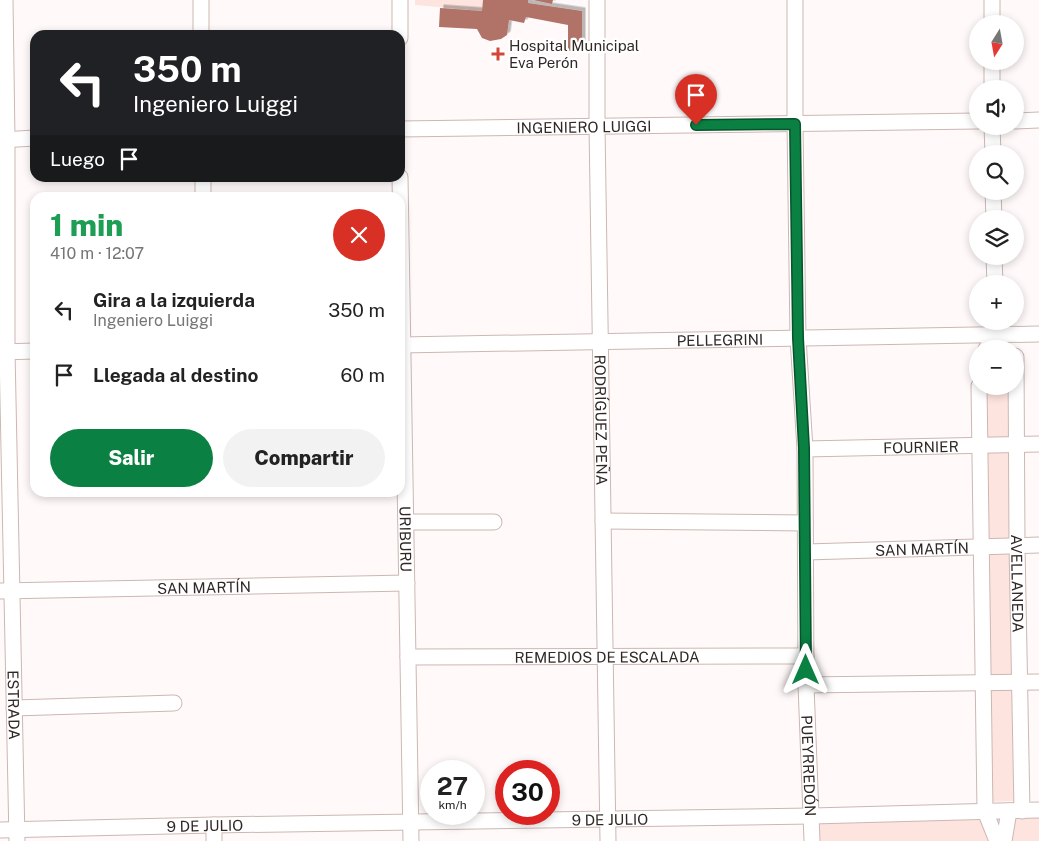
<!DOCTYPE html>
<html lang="es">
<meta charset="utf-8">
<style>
:root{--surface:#fff;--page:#f2f2f2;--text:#222;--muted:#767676;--accent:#0b8043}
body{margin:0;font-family:"Public Sans",sans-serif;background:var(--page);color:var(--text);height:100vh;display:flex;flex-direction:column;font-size:19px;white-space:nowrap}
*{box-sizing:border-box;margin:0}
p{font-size:16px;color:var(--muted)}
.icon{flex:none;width:28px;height:28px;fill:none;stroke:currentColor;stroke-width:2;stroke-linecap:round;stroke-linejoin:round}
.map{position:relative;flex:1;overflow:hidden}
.details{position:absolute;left:30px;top:192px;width:375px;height:305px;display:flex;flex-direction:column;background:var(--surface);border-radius:15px;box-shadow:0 2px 8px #0003}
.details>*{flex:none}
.top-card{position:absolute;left:30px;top:30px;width:375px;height:152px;border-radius:15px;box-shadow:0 2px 8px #0003;background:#202124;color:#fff;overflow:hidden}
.needle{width:32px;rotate:191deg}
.buttons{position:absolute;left:969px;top:15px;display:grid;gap:10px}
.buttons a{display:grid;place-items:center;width:55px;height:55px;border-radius:50%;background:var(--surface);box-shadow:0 2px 8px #0003;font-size:25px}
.speed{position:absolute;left:420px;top:760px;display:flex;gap:10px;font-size:25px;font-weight:700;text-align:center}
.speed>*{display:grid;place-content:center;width:65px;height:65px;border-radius:50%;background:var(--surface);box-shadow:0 2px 8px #0003;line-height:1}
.speed small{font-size:12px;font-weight:400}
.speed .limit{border:8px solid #d22;background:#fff;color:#111}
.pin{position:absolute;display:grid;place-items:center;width:42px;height:42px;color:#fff;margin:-51px -21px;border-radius:50% 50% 50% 0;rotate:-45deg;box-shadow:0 0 5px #0007}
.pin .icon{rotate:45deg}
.me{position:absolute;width:55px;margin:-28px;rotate:0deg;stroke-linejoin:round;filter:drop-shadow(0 0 4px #0008)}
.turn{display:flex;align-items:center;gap:18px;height:105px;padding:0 20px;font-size:22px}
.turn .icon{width:65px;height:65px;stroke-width:2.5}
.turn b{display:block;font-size:35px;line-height:42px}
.then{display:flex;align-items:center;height:48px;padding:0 20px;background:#0003;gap:10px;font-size:19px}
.round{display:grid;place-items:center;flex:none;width:52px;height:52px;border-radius:26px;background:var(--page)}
.summary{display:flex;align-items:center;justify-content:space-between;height:85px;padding:0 20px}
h1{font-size:30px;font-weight:800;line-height:38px;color:#1e9e55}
.button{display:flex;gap:10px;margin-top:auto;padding:10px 20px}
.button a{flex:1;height:58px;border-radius:30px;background:var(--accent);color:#fff;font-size:20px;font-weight:800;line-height:58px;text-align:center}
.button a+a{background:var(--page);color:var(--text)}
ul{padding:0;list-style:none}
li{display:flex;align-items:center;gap:15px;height:65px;padding:0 20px}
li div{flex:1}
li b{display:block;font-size:19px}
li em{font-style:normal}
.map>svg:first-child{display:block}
.green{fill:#fee4df}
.building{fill:#b17268;filter:url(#shadow)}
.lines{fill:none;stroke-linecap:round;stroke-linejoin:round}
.minor-casing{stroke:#ccb7b3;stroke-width:17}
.minor{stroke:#fff;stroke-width:15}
.route-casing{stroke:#07532c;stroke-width:12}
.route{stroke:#0b8043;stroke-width:9}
.poi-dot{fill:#d44638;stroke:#fff;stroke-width:2}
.labels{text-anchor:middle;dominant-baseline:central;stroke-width:4.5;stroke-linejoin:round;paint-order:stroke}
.poi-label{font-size:15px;fill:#302826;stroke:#fff;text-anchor:start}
.street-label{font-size:15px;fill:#302826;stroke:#fff}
</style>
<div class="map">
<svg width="1039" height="841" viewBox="0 0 1039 841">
<defs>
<filter id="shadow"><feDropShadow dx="3.5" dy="-3.5" stdDeviation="0" flood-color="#0004"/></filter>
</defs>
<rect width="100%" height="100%" fill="#fffaf9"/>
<!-- green -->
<path class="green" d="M415,0H483L482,11L415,5Z
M984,386H1010L1014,801L991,802Z
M1039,813V841H820V821Z"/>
<!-- building -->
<path class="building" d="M483,0H528V3L582,11V51H568V25L526,17L524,23L509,20L507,35L501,39L490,41L482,38L477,29L439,27L440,8L482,11Z
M533,0H553L552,4Z"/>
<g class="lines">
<!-- minor casing -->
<g class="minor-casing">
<g id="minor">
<path id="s1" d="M5,0L7,139V351L17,841"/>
<path d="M201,0V35"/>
<path id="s2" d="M597,0V126L608,841"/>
<path id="s3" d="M795,0V124L798,338L805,449L806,685L812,841"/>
<path d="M992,24V0"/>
<path d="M400,38V0"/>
<path d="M992,89V61"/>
<path d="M1015,121L1039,120"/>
<path d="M992,126L993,154"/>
<path id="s4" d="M400,129L978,121"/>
<path d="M0,140L35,138"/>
<path id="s5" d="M400,177L411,841"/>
<path d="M203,178V198"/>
<path d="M993,191L994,219"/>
<path d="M994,256L995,284"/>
<path id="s6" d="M400,345L1039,334"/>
<path d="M986,349L996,335L995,321"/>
<path d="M0,352L35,351"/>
<path id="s7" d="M1015,356L1016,357L1017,545L1022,811"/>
<path d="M979,386L985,811L997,841"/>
<path id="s8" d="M805,449L1039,444"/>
<path d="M603,521L805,523"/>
<path d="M406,522H494"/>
<path id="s9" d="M806,552L1039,545"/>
<path id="s10" d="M0,591L407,583"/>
<path id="s11" d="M408,657L806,656"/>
<path d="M806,685L1039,682"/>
<path d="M14,708L174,703"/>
<path d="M214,825V841"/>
<path id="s12" d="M0,830L214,825L812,816L1039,810"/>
<path d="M1004,841L1009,811"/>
</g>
</g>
<!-- minor -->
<use href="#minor" class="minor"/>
</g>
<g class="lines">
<!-- route casing -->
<g class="route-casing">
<path id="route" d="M696,125L795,124L798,338L804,448L806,670"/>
</g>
<!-- route -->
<use href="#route" class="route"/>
</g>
<!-- markers -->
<path class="poi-dot" d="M495.5 46.5h5v5h5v5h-5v5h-5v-5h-5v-5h5z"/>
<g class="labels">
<!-- poi labels -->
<g class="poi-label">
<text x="509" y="45">Hospital Municipal<tspan x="509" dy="17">Eva Perón</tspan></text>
</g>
<!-- street labels -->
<g class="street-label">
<text stroke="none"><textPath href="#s4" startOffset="184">INGENIERO LUIGGI</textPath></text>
<text stroke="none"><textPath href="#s6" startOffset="320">PELLEGRINI</textPath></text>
<text stroke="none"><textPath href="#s2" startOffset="420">RODRÍGUEZ PEÑA</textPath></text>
<text stroke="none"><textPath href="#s8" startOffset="116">FOURNIER</textPath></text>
<text stroke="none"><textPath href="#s5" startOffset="362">URIBURU</textPath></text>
<text stroke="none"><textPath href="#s9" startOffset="116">SAN MARTÍN</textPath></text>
<text stroke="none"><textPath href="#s7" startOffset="228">AVELLANEDA</textPath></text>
<text stroke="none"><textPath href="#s10" startOffset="204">SAN MARTÍN</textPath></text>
<text stroke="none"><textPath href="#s11" startOffset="199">REMEDIOS DE ESCALADA</textPath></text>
<text stroke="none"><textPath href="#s1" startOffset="705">ESTRADA</textPath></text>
<text stroke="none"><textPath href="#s3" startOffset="766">PUEYRREDÓN</textPath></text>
<text stroke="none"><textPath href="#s12" startOffset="610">9 DE JULIO</textPath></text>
<text stroke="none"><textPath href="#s12" startOffset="205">9 DE JULIO</textPath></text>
</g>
</g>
</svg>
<div class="buttons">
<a><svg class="needle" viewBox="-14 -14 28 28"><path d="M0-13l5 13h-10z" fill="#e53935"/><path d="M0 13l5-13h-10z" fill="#767676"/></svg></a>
<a><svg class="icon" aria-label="sound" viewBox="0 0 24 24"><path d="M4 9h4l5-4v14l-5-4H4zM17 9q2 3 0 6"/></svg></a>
<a><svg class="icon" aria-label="search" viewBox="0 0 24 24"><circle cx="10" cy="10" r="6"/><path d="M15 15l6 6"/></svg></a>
<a><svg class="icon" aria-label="layers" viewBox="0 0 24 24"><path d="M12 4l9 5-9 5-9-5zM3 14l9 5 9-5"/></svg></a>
<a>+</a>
<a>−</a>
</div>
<div class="speed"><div>27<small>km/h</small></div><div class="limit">30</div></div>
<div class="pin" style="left:696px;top:125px;background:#d93025"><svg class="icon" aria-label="arrive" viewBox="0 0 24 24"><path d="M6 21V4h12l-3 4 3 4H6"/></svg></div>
<svg class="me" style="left:806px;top:670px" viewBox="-20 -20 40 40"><path d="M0-17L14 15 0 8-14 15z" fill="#0b8043" stroke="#fff" stroke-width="4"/></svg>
<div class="top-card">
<div class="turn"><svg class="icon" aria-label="left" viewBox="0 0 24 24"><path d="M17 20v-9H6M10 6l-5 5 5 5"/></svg><div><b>350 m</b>Ingeniero Luiggi</div></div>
<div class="then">Luego<svg class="icon" aria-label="arrive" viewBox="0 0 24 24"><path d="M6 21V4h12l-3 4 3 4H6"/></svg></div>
</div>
<section class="details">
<div class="summary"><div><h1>1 min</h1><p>410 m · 12:07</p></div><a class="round" style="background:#d93025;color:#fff"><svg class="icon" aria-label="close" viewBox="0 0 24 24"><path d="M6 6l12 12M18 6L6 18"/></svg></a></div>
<ul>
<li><svg class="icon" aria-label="left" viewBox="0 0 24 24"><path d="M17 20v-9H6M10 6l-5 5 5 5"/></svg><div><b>Gira a la izquierda</b><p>Ingeniero Luiggi</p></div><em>350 m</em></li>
<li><svg class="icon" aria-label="arrive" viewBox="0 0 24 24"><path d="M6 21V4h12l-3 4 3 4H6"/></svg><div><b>Llegada al destino</b></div><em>60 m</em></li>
</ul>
<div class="button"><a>Salir</a><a>Compartir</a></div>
</section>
</div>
